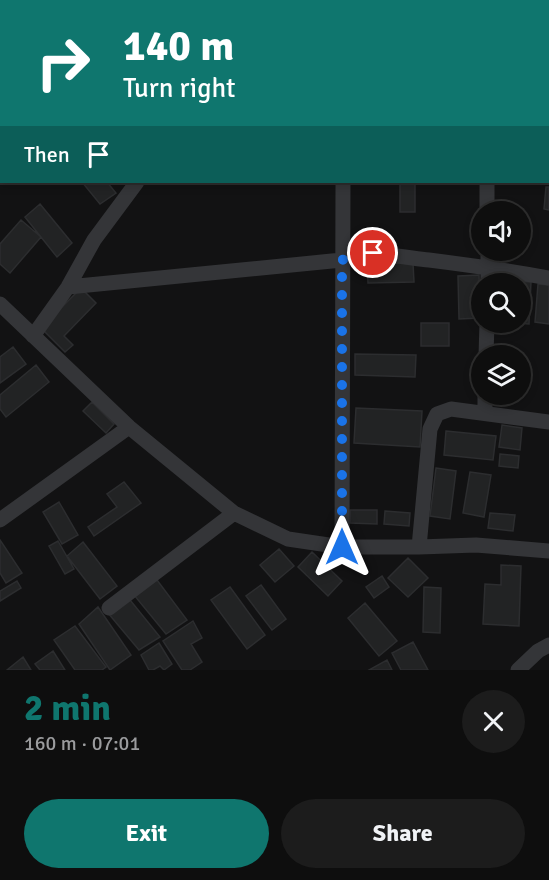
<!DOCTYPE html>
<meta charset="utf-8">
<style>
:root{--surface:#0e0e0e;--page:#1c1c1c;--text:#f1f3f6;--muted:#9b9c9e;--line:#2e2e2e;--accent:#0f766e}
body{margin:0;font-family:Signika,sans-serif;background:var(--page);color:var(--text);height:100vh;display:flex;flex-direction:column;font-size:22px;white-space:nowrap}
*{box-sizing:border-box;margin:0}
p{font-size:20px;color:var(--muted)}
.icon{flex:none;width:33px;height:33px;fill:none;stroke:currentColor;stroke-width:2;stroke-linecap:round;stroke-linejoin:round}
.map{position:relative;height:670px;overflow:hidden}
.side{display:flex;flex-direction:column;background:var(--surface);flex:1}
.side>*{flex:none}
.banner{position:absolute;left:0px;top:0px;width:549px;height:183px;box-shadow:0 3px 9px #0003,0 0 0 2px var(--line);background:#0f766e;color:#fff;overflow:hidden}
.fabs{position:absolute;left:471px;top:201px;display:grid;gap:12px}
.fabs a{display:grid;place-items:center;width:60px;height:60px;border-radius:50%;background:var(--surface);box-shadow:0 3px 9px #0003,0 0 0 2px var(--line);font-size:30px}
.pin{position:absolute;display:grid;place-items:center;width:51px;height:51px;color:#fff;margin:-26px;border:3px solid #fff;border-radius:50%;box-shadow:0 2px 6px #0007}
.me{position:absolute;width:66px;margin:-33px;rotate:0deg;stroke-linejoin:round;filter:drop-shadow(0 0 4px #0008)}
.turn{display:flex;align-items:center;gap:21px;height:126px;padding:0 24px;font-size:27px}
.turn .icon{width:78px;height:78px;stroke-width:2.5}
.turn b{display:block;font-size:42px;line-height:51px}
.then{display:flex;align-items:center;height:57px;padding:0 24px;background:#0003;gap:12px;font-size:22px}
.round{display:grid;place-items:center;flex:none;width:63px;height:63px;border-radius:32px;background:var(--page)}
.head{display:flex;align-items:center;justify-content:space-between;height:102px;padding:0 24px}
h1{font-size:36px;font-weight:700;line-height:45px;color:var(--accent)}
.primary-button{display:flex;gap:12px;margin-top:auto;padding:12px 24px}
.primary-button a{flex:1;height:69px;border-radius:36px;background:var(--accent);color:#fff;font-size:24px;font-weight:700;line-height:69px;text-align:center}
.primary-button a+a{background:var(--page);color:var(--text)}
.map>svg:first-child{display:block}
.building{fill:#222324;stroke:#2c2d2f;stroke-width:1.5}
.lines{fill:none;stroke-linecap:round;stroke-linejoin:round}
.minor{stroke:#343538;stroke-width:15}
.route{stroke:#1a73e8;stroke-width:10;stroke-dasharray:0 18}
</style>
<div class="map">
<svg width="549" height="670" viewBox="0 0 549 670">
<rect width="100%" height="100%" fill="#121213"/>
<!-- building -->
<path class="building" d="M82,182H107L116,193L100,204Z
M400,182H415V212H400Z
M546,187H549V210L544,209Z
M40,204L72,243L57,257L25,217Z
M21,220L41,237L10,273L0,264V244Z
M413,263L414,282L368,283L367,264Z
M479,275L480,318L459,319L458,276Z
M503,280L531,282L529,324L502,322H520V284H502Z
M538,284L549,285V324L535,322Z
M81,288L96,303L64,336L73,345L65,352L41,328Z
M421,323H449V346H421Z
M13,347L26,364L0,383V357Z
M355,354L416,355L415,377L355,375Z
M36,365L49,382L6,417L0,409V395Z
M92,402L114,424L106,433L83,411Z
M356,408L422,411L420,447L354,443Z
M502,425L522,428L520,450L499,447Z
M446,431L496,436L493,460L444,455Z
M500,454L519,456L518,468L499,466Z
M436,468L456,471L450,519L430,516Z
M470,472L491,475L484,517L463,513Z
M124,482L141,503L94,536L88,527L117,507L107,494Z
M59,502L78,535L62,544L43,512Z
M350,510H377V524L350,523Z
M385,511L410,513L409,526L384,524Z
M490,513L515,515L513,531L488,528Z
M0,540L22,573L6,583L0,573Z
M58,541L74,569L65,574L49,546Z
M83,542L117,586L100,599L67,556Z
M279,549L294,566L275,582L260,565Z
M312,552L342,581L328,596L298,567Z
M408,558L428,578L408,597L388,578Z
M501,565L521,566L519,626L483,624L485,584L501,585Z
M382,576L389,587L374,598L366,587Z
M157,580L187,620L166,634L134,595Z
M17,581L21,588L0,601V591Z
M261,585L286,619L272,630L246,596Z
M230,587L265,635L247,649L211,600Z
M424,587L441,588L440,633L423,632Z
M126,595L160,637L139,650L108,613Z
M365,603L397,641L379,656L348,618Z
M98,607L131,655L110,670L79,624Z
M193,621L202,638L191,644L202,662L190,670H182L163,641Z
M75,626L106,667L102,670H75L54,640Z
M413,642L428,670H401L392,653Z
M159,643L172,664L164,670L160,666L153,670H149L141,655Z
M53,651L65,670H40L35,664Z
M23,657L31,670H7Z
M387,660L392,670H369Z"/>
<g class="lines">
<!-- minor -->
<path class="minor" d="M485,0V2
M79,2L80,0
M221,2V0
M350,2V0
M0,90L2,91
M0,127L2,125
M487,182V212
M488,284V250
M68,287L342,260C372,250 400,257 429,260C470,265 509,271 549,278
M0,304L129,427L234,513L288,539L342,547H419L476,545L549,551
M33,336L68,287L94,240L137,182
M486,356L487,322
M485,413V394
M0,520L129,427
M342,547L343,182
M419,547L430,429L437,414L451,409L549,422
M109,608L234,513
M518,670L538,651L549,645"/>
</g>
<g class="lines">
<!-- route -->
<path class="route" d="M342,547V260L353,256L373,253"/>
</g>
</svg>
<div class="fabs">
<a><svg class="icon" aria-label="sound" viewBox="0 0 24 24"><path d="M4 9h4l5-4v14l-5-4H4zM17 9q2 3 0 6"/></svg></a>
<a><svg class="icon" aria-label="search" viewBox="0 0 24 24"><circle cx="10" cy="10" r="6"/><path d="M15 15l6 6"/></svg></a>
<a><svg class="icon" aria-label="layers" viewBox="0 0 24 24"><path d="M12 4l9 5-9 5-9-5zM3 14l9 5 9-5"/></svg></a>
</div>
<div class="pin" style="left:373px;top:253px;background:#d93025"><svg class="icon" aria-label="arrive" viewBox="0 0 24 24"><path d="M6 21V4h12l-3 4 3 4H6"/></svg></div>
<svg class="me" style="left:342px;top:547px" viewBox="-20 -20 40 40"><path d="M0-17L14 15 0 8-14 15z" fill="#1a73e8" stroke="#fff" stroke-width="4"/></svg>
<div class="banner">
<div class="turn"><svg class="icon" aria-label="right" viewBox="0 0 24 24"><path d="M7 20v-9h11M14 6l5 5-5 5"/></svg><div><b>140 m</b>Turn right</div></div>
<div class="then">Then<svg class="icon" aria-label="arrive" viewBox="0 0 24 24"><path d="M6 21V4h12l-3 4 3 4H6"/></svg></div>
</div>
</div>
<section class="side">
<div class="head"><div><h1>2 min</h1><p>160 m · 07:01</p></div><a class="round"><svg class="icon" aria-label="close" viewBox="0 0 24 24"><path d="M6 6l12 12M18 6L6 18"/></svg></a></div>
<div class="primary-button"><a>Exit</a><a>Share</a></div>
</section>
